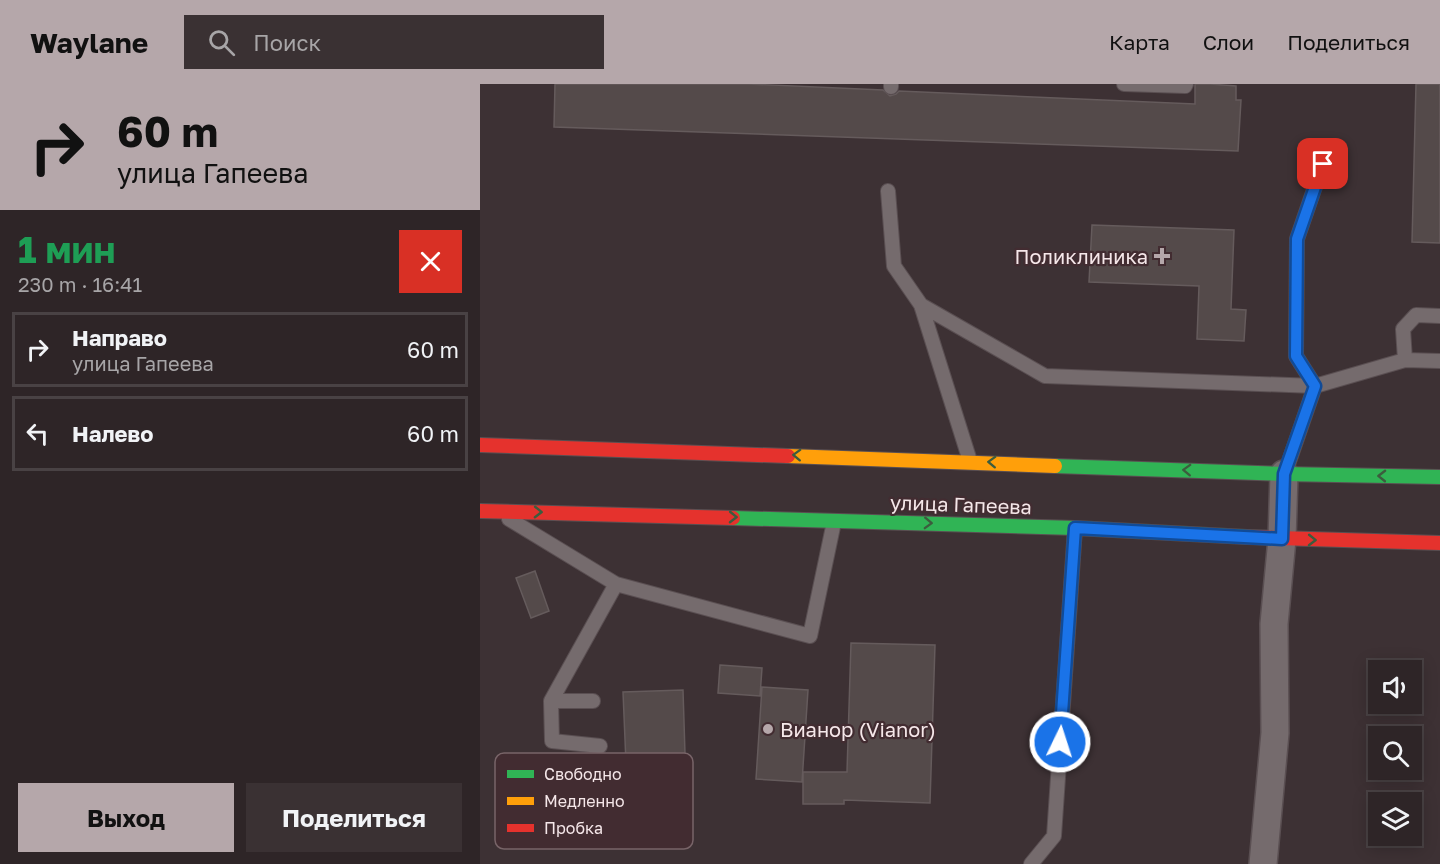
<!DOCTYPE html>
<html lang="ru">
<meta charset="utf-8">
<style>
:root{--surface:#2e2527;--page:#3a3133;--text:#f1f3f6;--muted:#a7a5a7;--line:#494244;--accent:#b5a7aa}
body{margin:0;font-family:"Golos Text",sans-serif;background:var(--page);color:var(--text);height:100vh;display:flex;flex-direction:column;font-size:22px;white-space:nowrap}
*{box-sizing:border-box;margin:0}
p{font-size:20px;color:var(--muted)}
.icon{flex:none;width:33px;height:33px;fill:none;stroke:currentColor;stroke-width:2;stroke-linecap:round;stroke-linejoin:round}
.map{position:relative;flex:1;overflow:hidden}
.side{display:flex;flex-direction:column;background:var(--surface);width:480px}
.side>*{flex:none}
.banner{background:#b5a7aa;color:#111;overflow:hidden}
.controls{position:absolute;left:888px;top:576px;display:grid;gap:12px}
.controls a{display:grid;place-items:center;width:54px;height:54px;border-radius:0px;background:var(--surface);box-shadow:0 3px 15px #0003,0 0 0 2px var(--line);font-size:30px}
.pin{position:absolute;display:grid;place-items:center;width:51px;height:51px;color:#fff;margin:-26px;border-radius:12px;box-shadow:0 3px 9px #0006}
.me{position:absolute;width:66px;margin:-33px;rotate:4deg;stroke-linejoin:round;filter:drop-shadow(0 0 4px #0008)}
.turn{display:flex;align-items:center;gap:21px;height:126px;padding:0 18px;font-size:27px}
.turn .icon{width:78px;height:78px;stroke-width:2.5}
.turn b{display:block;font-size:42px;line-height:51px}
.round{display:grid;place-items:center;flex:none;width:63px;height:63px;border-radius:0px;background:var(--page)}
.head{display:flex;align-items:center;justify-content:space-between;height:102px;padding:0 18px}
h1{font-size:36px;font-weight:700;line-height:45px;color:#1e9e55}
.cta{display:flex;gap:12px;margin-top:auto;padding:12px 18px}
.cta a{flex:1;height:69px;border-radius:0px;background:var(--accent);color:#111;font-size:24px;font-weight:700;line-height:69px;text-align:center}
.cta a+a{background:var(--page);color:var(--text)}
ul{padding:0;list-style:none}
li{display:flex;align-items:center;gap:18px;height:75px;margin:0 12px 9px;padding:0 6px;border:3px solid var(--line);border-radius:0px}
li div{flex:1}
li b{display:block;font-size:22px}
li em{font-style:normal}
header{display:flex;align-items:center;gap:36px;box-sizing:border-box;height:84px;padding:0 30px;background:var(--accent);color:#111}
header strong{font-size:28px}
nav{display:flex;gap:33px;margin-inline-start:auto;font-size:21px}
.search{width:420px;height:54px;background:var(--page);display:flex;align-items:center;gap:15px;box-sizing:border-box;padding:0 21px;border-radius:0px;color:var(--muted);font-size:22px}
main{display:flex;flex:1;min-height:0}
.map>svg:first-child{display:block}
.building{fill:#544a4a;stroke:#655b5c;stroke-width:1.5}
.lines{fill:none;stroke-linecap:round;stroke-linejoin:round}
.lane-casing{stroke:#5a4f52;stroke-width:16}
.street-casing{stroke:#5a4f52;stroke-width:30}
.fast-casing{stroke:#5a4f52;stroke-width:16}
.slow-casing{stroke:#5a4f52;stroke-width:16}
.jam-casing{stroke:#5a4f52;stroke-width:16}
.lane{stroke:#756b6d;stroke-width:14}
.street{stroke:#756b6d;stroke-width:27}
.fast{stroke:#30b455;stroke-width:14}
.slow{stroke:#ff9f0a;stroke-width:14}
.jam{stroke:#e5322d;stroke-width:14}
.oneway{stroke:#3c5c3e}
.route-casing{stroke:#114b97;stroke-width:15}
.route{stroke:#1a73e8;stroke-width:10}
.poi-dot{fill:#b5a7aa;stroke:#422c31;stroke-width:2}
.labels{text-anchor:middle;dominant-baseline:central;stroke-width:4.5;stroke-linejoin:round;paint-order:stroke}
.poi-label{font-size:20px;fill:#f5e7e9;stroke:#422c31;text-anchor:end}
.street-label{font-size:20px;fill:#f5e7e9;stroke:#422c31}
.key{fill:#422c31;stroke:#786468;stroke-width:1.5}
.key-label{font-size:16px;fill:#f5e7e9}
</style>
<header>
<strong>Waylane</strong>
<div class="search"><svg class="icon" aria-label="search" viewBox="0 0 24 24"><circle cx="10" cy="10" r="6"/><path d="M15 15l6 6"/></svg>Поиск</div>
<nav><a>Карта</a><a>Слои</a><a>Поделиться</a></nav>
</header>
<main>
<section class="side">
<div class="banner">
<div class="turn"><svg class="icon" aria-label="right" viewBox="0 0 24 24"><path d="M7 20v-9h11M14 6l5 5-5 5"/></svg><div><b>60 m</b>улица Гапеева</div></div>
</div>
<div class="head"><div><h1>1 мин</h1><p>230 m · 16:41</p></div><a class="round" style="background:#d93025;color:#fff"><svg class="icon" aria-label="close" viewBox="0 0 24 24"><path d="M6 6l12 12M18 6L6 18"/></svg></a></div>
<ul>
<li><svg class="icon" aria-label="right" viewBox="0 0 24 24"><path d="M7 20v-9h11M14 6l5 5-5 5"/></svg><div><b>Направо</b><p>улица Гапеева</p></div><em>60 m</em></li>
<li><svg class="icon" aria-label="left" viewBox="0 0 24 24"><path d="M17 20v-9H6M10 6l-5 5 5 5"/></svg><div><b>Налево</b></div><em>60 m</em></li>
</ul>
<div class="cta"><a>Выход</a><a>Поделиться</a></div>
</section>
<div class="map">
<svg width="960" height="780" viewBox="0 0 960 780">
<rect width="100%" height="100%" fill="#3d3134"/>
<!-- building -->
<path class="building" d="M75,0H268L403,6L410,12L416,10L419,7L715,20V0H730L756,2V16H761L758,67L74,43Z
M936,0H960V159L932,158Z
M612,141L754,146L751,225L766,226L764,257L717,255L719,202L609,198Z
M55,487L69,527L51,534L36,494Z
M371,559L455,561L450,719L364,716V720H323V688H367Z
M240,581L282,584L280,612L238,609Z
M282,603L328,606L322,698L276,695Z
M203,606L206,701L147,703L143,608Z"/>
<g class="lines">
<!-- lane casing -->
<g class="lane-casing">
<path id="lane" d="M644,0L705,2L706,0
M411,3V0
M408,107L414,182L441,221L490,377
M441,221L565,292L835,302L925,276L960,277
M925,276L923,245L936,231L960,232
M805,389L835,302L816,272L817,155L849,62
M29,435L136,500L330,552L354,438
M71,617H113
M120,662L72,657L71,617L136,500
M551,780L574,752L595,444"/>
</g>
<!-- street casing -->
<g class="street-casing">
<path id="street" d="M783,780L795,649L794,540L802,455L804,390"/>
</g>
<!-- fast casing -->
<g class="fast-casing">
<path id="fast" d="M575,382L804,390L960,393
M253,434L595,444L767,453"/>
</g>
<!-- slow casing -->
<g class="slow-casing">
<path id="slow" d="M308,372L575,382"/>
</g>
<!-- jam casing -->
<g class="jam-casing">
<path id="jam" d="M0,361L308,372
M0,427L253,434
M767,453L960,459"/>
</g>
<!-- lane -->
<use href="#lane" class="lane"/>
<!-- street -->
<use href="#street" class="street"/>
<!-- fast -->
<use href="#fast" class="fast"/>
<!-- slow -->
<use href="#slow" class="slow"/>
<!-- jam -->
<use href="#jam" class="jam"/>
</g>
<!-- one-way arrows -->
<defs><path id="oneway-chevron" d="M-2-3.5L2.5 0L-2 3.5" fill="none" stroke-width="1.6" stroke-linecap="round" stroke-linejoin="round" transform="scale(1.5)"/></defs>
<g class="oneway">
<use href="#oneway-chevron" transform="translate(317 371) rotate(-178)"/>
<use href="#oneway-chevron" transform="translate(512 378) rotate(-178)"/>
<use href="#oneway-chevron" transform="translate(707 386) rotate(-178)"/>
<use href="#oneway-chevron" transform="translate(902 392) rotate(-179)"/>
<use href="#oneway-chevron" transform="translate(58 428) rotate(1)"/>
<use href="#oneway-chevron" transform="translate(253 433) rotate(1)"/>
<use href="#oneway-chevron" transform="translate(448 439) rotate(2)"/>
<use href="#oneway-chevron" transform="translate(832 456) rotate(1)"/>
</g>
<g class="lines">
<!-- route casing -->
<g class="route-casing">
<path id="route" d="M580,658L595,444L802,455L804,390L835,302L816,272L817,155L843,80"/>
</g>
<!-- route -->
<use href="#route" class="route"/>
</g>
<!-- markers -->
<g class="poi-dot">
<path d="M679 163h6v6h6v6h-6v6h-6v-6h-6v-6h6z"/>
<circle cx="288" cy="645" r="6"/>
</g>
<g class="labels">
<!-- poi labels -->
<g class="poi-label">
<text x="668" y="172">Поликлиника</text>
<text x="300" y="645" text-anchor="start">Вианор (Vianor)</text>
</g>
<!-- street labels -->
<g class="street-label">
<text transform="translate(481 420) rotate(2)">улица Гапеева</text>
</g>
</g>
<!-- legend -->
<rect x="15" y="669" width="198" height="96" rx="9" class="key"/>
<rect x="27" y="686" width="27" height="8" fill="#30b455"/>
<rect x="27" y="713" width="27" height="8" fill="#ff9f0a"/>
<rect x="27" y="740" width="27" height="8" fill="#e5322d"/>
<g class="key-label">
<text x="64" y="696">Свободно</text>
<text x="64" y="723">Медленно</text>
<text x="64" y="750">Пробка</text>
</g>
</svg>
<div class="controls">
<a><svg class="icon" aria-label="sound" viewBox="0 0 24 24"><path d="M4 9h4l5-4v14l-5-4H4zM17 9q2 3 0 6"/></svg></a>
<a><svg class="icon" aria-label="search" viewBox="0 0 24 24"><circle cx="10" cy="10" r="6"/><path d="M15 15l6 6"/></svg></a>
<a><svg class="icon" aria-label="layers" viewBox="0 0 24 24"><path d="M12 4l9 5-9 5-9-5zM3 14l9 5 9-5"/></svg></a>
</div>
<div class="pin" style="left:843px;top:80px;background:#d93025"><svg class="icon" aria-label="arrive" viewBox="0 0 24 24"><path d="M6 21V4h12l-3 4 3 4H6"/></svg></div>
<svg class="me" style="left:580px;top:658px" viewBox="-20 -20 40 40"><circle r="17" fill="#1a73e8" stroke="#fff" stroke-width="3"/><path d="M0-11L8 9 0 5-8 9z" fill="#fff"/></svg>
</div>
</main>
